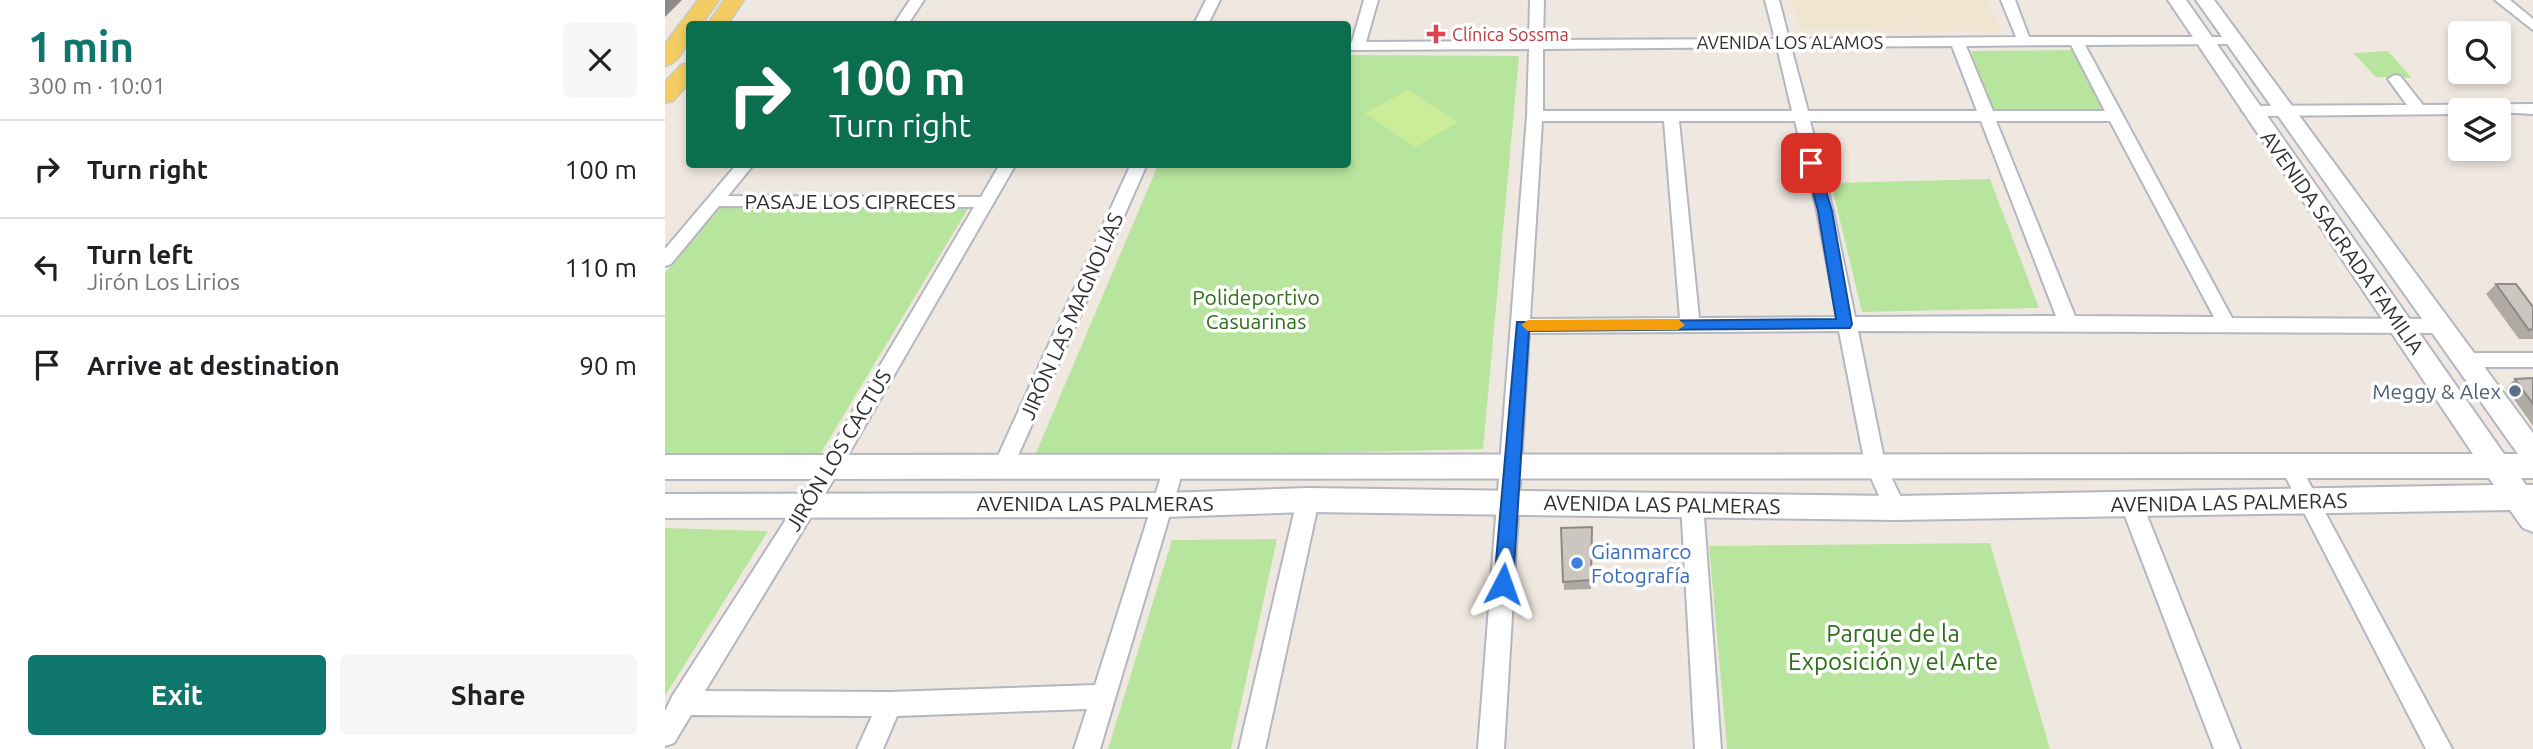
<!DOCTYPE html>
<meta charset="utf-8">
<style>
:root{--surface:#fff;--page:#f6f6f6;--text:#202124;--muted:#757577;--line:#e0e0e0;--accent:#0f766e}
body{margin:0;font-family:Ubuntu,sans-serif;background:var(--page);color:var(--text);height:100vh;display:flex;flex-direction:column;font-size:26px;white-space:nowrap}
*{box-sizing:border-box;margin:0}
p{font-size:23px;color:var(--muted)}
.icon{flex:none;width:38px;height:38px;fill:none;stroke:currentColor;stroke-width:2;stroke-linecap:round;stroke-linejoin:round}
.map{position:relative;flex:1;overflow:hidden}
.drawer{display:flex;flex-direction:column;background:var(--surface);width:665px}
.drawer>*{flex:none}
.banner{position:absolute;left:21px;top:21px;width:665px;height:147px;border-radius:7px;box-shadow:0 4px 10px #0003;background:#0b6e4f;color:#fff;overflow:hidden}
.buttons{position:absolute;left:1783px;top:21px;display:grid;gap:14px}
.buttons a{display:grid;place-items:center;width:63px;height:63px;border-radius:7px;background:var(--surface);box-shadow:0 4px 10px #0003;font-size:35px}
.pin{position:absolute;display:grid;place-items:center;width:60px;height:60px;color:#fff;margin:-30px;border-radius:14px;box-shadow:0 4px 10px #0006}
.me{position:absolute;width:77px;margin:-38px;rotate:4deg;stroke-linejoin:round;filter:drop-shadow(0 0 5px #0008)}
.turn{display:flex;align-items:center;gap:24px;height:147px;padding:0 28px;font-size:32px}
.turn .icon{width:91px;height:91px;stroke-width:2.5}
.turn b{display:block;font-size:49px;line-height:60px}
.round{display:grid;place-items:center;flex:none;width:74px;height:74px;border-radius:7px;background:var(--page)}
.head{display:flex;align-items:center;justify-content:space-between;height:119px;padding:0 28px}
h1{font-size:42px;font-weight:700;line-height:52px;color:var(--accent)}
.action{display:flex;gap:14px;margin-top:auto;padding:14px 28px}
.action a{flex:1;height:80px;border-radius:7px;background:var(--accent);color:#fff;font-size:28px;font-weight:700;line-height:80px;text-align:center}
.action a+a{background:var(--page);color:var(--text)}
ul{padding:0;list-style:none}
li{display:flex;align-items:center;gap:21px;height:98px;padding:0 28px;border-top:2px solid var(--line)}
li div{flex:1}
li b{display:block;font-size:26px}
li em{font-style:normal}
main{display:flex;flex:1;min-height:0}
.map>svg:first-child{display:block}
.education{fill:#f0e5d0}
.green{fill:#b8e59d}
.pitch{fill:#cbec99}
.lines{fill:none;stroke-linecap:round;stroke-linejoin:round}
.street-casing{stroke:#b4b7c1;stroke-width:4}
.secondary-casing{stroke:#b4b7c1;stroke-width:4}
.primary-casing{stroke:#c9c9c9;stroke-width:3}
.street{fill:#fff;fill-rule:evenodd}
.secondary{fill:#fff;fill-rule:evenodd}
.primary{fill:#f3cd62;fill-rule:evenodd}
.wall{fill:#afaaa4}
.shaded-wall{fill:#8e8b86}
.building{fill:#cbc6bf;stroke:#8e8b86;stroke-width:2}
.route{fill:#1a73e8;stroke:#114b97;stroke-width:2}
.slow{fill:#f59e0b}
.health-dot{fill:#e0444e;stroke:#fff;stroke-width:2.5}
.service-dot{fill:#5c6f8a;stroke:#fff;stroke-width:2.5}
.shop-dot{fill:#3f7fe0;stroke:#fff;stroke-width:2.5}
.labels{text-anchor:middle;dominant-baseline:central;stroke-width:7;stroke-linejoin:round;paint-order:stroke}
.far-health-label{font-size:18px;fill:#be3a42;stroke:#fff;text-anchor:start}
.far-street-label{font-size:18px;fill:#2e2e2e;stroke:#fff}
.street-label{font-size:21px;fill:#2e2e2e;stroke:#fff}
.park-label{font-size:21px;fill:#2e6e1a;stroke:#fff}
.service-label{font-size:21px;fill:#4e5e75;stroke:#fff;text-anchor:end}
.shop-label{font-size:21px;fill:#366cbe;stroke:#fff;text-anchor:start}
.near-park-label{font-size:24px;fill:#2e6e1a;stroke:#fff}
</style>
<main>
<section class="drawer">
<div class="head"><div><h1>1 min</h1><p>300 m · 10:01</p></div><a class="round"><svg class="icon" aria-label="close" viewBox="0 0 24 24"><path d="M6 6l12 12M18 6L6 18"/></svg></a></div>
<ul>
<li><svg class="icon" aria-label="right" viewBox="0 0 24 24"><path d="M7 20v-9h11M14 6l5 5-5 5"/></svg><div><b>Turn right</b></div><em>100 m</em></li>
<li><svg class="icon" aria-label="left" viewBox="0 0 24 24"><path d="M17 20v-9H6M10 6l-5 5 5 5"/></svg><div><b>Turn left</b><p>Jirón Los Lirios</p></div><em>110 m</em></li>
<li><svg class="icon" aria-label="arrive" viewBox="0 0 24 24"><path d="M6 21V4h12l-3 4 3 4H6"/></svg><div><b>Arrive at destination</b></div><em>90 m</em></li>
</ul>
<div class="action"><a>Exit</a><a>Share</a></div>
</section>
<div class="map">
<svg width="1868" height="749" viewBox="0 0 1868 749">
<rect width="100%" height="100%" fill="#efe8e0"/>
<!-- education -->
<path class="education" d="M1127,0H1323L1336,32L1134,29Z"/>
<!-- green -->
<path class="green" d="M1409,50L1441,111L1327,112L1306,51Z
M1723,51L1747,78L1711,77L1688,53Z
M683,55L854,56L818,449L368,460L493,165L682,164Z
M1325,179L1374,308L1197,312L1166,183Z
M54,207H304L151,461H0V273Z
M0,528L103,531L0,696Z
M612,539L566,749H443L507,540Z
M1325,543L1385,749H1062L1044,546Z"/>
<!-- pitch -->
<path class="pitch" d="M743,90L793,122L750,147L700,113Z"/>
<g class="lines">
<!-- street casing -->
<g class="street-casing">
<path id="street" d="M245,0H259L243,24H229Z
M541,0H555L543,24H529Z
M699,0H713L701,42L864,41L865,0H879L878,40L1110,39L1100,0H1114L1124,39L1351,37L1336,0H1350L1364,37H1573V43L1568,44L1420,45L1567,318L1777,319L1786,326L1777,333L1193,331L1220,464L1241,508L1238,514L1230,517L1222,514L1200,464L1174,331L864,333L839,749H813L862,116L864,49L682,50V42H687ZM1406,45L1440,111H1328L1301,46ZM1287,46L1312,111H1143L1126,47ZM1112,47L1127,111H878V49ZM877,121H999L1015,318L865,319ZM1014,121H1130L1152,211L1172,317L1034,318ZM1145,121H1316L1391,316L1190,317L1168,211ZM1331,121H1445L1549,317L1410,316Z
M1830,0H1845L1868,19V30Z
M1730,75L1735,76L1758,105L1868,104V114L1796,110V114L1585,116L1577,111L1585,106L1742,105L1723,79Z
M72,164H89L63,196L316,197L335,164H351L172,474L40,691L225,692L430,685L499,467L502,461L509,458L516,461L519,467L435,749H409L422,709L232,716L218,749H192L207,716L26,715L9,743L0,746V711L8,695L158,462L309,207L54,206L6,264L0,266V249Z
M466,164H482L348,467L345,473L338,476L331,473L328,467Z
M1800,353H1868V367H1800L1790,360Z
M1625,457L1632,460L1787,749H1761L1615,466L1618,460Z
M643,491L651,494L654,500L600,749H574L632,500L635,494Z
M1027,494L1035,497L1038,503L1056,749H1030L1016,503L1019,497Z
M1466,494L1474,497L1477,503L1575,749H1549L1455,503L1458,497Z"/>
</g>
<!-- secondary casing -->
<g class="secondary-casing">
<path id="secondary" d="M1503,0H1521L1839,454H1853L1531,0H1549L1868,433V478H1856L1861,485H1868V532L1858,528L1845,510L1230,520L643,512L500,517L0,518V494L500,493L643,488L1230,496L1829,485L1824,478L0,479V455L1808,454Z"/>
</g>
<!-- primary casing -->
<g class="primary-casing">
<path id="primary" d="M33,0H54L37,24H24C24,41 18,61 0,66V44Z
M59,0H79L63,24H43Z
M24,63V83L8,101L0,103V82L16,65Z"/>
</g>
<!-- street -->
<use href="#street" class="street"/>
<!-- secondary -->
<use href="#secondary" class="secondary"/>
<!-- primary -->
<use href="#primary" class="primary"/>
</g>
<!-- wall -->
<path class="wall" d="M1831,284L1868,307V339H1854L1821,294Z
M1868,378V426L1841,388L1850,379Z
M927,527L926,589L899,590L896,528Z"/>
<!-- shaded-wall -->
<path class="shaded-wall" d="M0,0H17L0,17Z"/>
<!-- building -->
<path class="building" d="M1831,284H1851L1868,307V329L1864,330Z
M1868,378V404L1850,379Z
M927,527L926,580L898,582L896,528Z"/>
<!-- route -->
<path class="route" d="M1146,159L1153,163L1167,211L1187,324L1185,328L864,331L848,584L845,590L838,593L832,590L829,584L852,322L1171,319L1153,211L1140,163Z"/>
<!-- slow -->
<path class="slow" d="M1013,319L1020,325L1013,330L863,331L856,325L863,320Z"/>
<!-- markers -->
<path class="health-dot" d="M767.5 23.5h7v7h7v7h-7v7h-7v-7h-7v-7h7z"/>
<circle class="service-dot" cx="1850" cy="391" r="7"/>
<circle class="shop-dot" cx="912" cy="563" r="7"/>
<g class="labels">
<!-- far-health labels -->
<g class="far-health-label">
<text x="787" y="34">Clínica Sossma</text>
</g>
<!-- far-street labels -->
<g class="far-street-label">
<text x="1125" y="42">AVENIDA LOS ALAMOS</text>
</g>
<!-- street labels -->
<g class="street-label">
<text x="185" y="201">PASAJE LOS CIPRECES</text>
<text transform="translate(1678 242) rotate(55)">AVENIDA SAGRADA FAMILIA</text>
<text transform="translate(406 316) rotate(-66)">JIRÓN LAS MAGNOLIAS</text>
<text transform="translate(173 450) rotate(-59)">JIRÓN LOS CACTUS</text>
<text transform="translate(1564 502) rotate(-1)">AVENIDA LAS PALMERAS</text>
<text x="430" y="503">AVENIDA LAS PALMERAS</text>
<text transform="translate(997 504) rotate(1)">AVENIDA LAS PALMERAS</text>
</g>
<!-- park labels -->
<g class="park-label">
<text x="591" y="297">Polideportivo<tspan x="591" dy="24">Casuarinas</tspan></text>
</g>
<!-- service labels -->
<g class="service-label">
<text x="1836" y="391">Meggy &amp; Alex</text>
</g>
<!-- shop labels -->
<g class="shop-label">
<text x="926" y="551">Gianmarco<tspan x="926" dy="24">Fotografía</tspan></text>
</g>
<!-- near-park labels -->
<g class="near-park-label">
<text x="1228" y="633">Parque de la<tspan x="1228" dy="28">Exposición y el Arte</tspan></text>
</g>
</g>
</svg>
<div class="buttons">
<a><svg class="icon" aria-label="search" viewBox="0 0 24 24"><circle cx="10" cy="10" r="6"/><path d="M15 15l6 6"/></svg></a>
<a><svg class="icon" aria-label="layers" viewBox="0 0 24 24"><path d="M12 4l9 5-9 5-9-5zM3 14l9 5 9-5"/></svg></a>
</div>
<div class="pin" style="left:1146px;top:163px;background:#d93025"><svg class="icon" aria-label="arrive" viewBox="0 0 24 24"><path d="M6 21V4h12l-3 4 3 4H6"/></svg></div>
<svg class="me" style="left:838px;top:584px" viewBox="-20 -20 40 40"><path d="M0-17L14 15 0 8-14 15z" fill="#1a73e8" stroke="#fff" stroke-width="4"/></svg>
<div class="banner">
<div class="turn"><svg class="icon" aria-label="right" viewBox="0 0 24 24"><path d="M7 20v-9h11M14 6l5 5-5 5"/></svg><div><b>100 m</b>Turn right</div></div>
</div>
</div>
</main>
